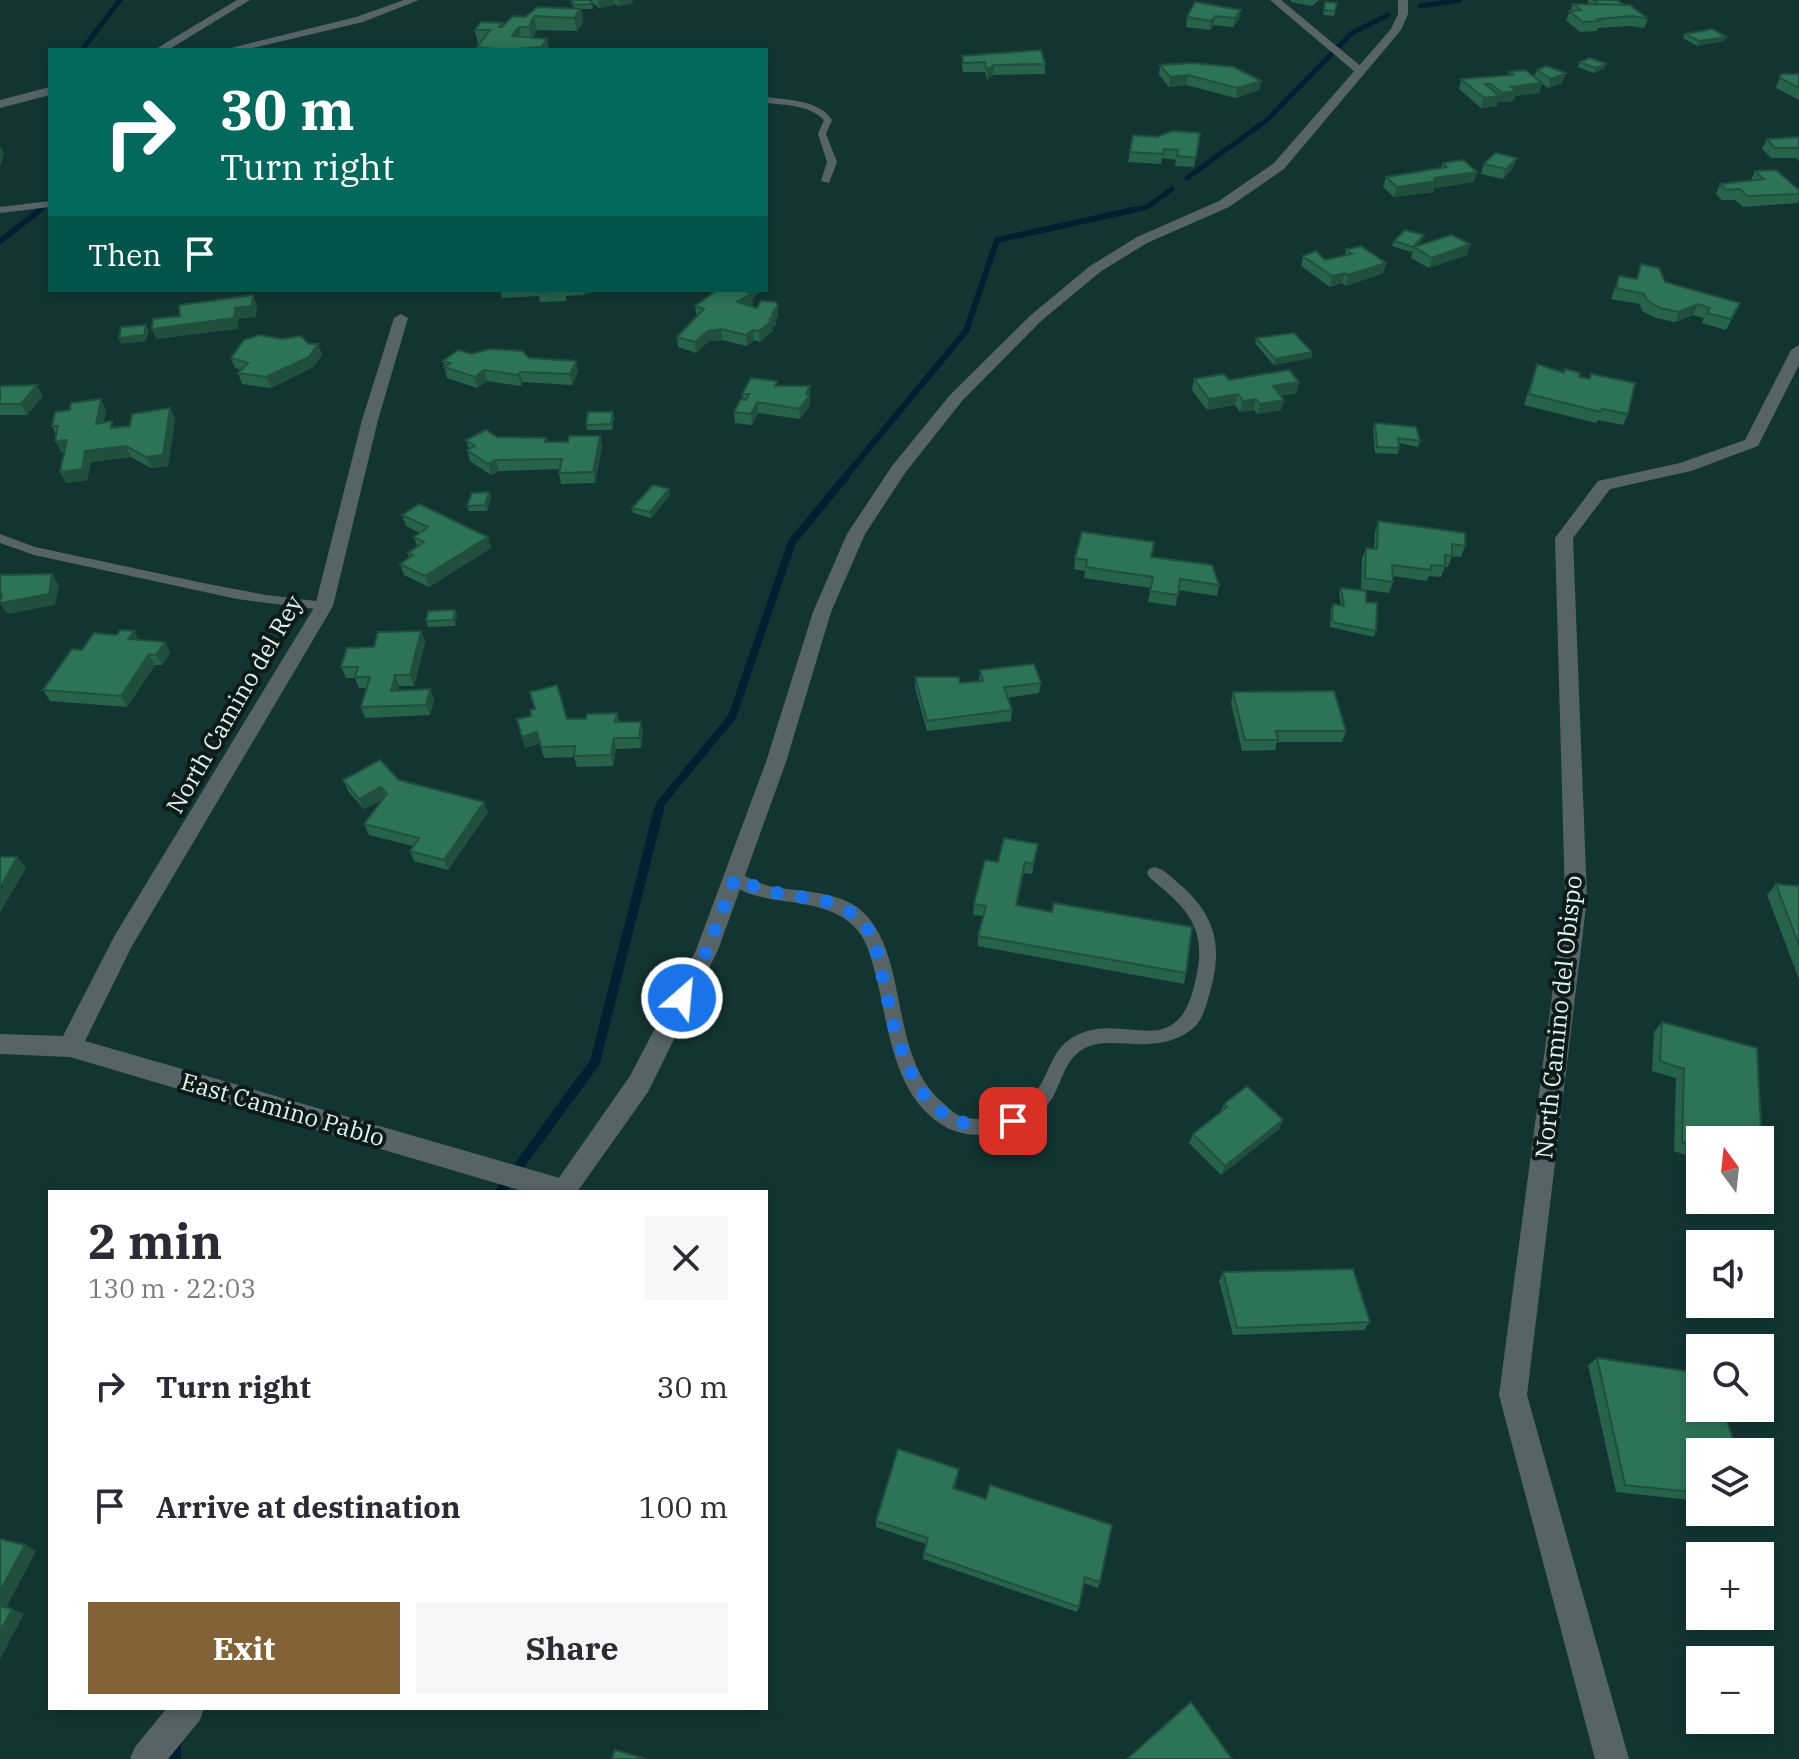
<!DOCTYPE html>
<meta charset="utf-8">
<style>
:root{--surface:#fff;--page:#f7f7f7;--text:#2b2b33;--muted:#7c7c81;--accent:#846238}
body{margin:0;font-family:"IBM Plex Serif",serif;background:var(--page);color:var(--text);height:100vh;display:flex;flex-direction:column;font-size:30px;white-space:nowrap}
*{box-sizing:border-box;margin:0}
p{font-size:26px;color:var(--muted)}
.icon{flex:none;width:44px;height:44px;fill:none;stroke:currentColor;stroke-width:2;stroke-linecap:round;stroke-linejoin:round}
.map{position:relative;flex:1;overflow:hidden}
.panel{position:absolute;left:48px;top:1190px;width:720px;height:520px;display:flex;flex-direction:column;background:var(--surface);border-radius:0px;box-shadow:0 4px 12px #0003}
.panel>*{flex:none}
.hud{position:absolute;left:48px;top:48px;width:720px;height:244px;border-radius:0px;box-shadow:0 4px 12px #0003;background:#00695c;color:#fff;overflow:hidden}
.needle{width:52px;rotate:345deg}
.fabs{position:absolute;left:1686px;top:1126px;display:grid;gap:16px}
.fabs a{display:grid;place-items:center;width:88px;height:88px;border-radius:0px;background:var(--surface);box-shadow:0 4px 12px #0003;font-size:40px}
.pin{position:absolute;display:grid;place-items:center;width:68px;height:68px;color:#fff;margin:-34px;border-radius:16px;box-shadow:0 4px 12px #0006}
.me{position:absolute;width:88px;margin:-44px;rotate:27deg;stroke-linejoin:round;filter:drop-shadow(0 0 6px #0008)}
.turn{display:flex;align-items:center;gap:28px;height:168px;padding:0 40px;font-size:36px}
.turn .icon{width:104px;height:104px;stroke-width:2.5}
.turn b{display:block;font-size:56px;line-height:68px}
.then{display:flex;align-items:center;height:76px;padding:0 40px;background:#0003;gap:16px;font-size:30px}
.round{display:grid;place-items:center;flex:none;width:84px;height:84px;border-radius:0px;background:var(--page)}
.head{display:flex;align-items:center;justify-content:space-between;height:136px;padding:0 40px}
h1{font-size:48px;font-weight:700;line-height:60px}
.primary-button{display:flex;gap:16px;margin-top:auto;padding:16px 40px}
.primary-button a{flex:1;height:92px;border-radius:0px;background:var(--accent);color:#fff;font-size:32px;font-weight:700;line-height:92px;text-align:center}
.primary-button a+a{background:var(--page);color:var(--text)}
ul{padding:0;list-style:none}
li{display:flex;align-items:center;gap:24px;height:120px;padding:0 40px}
li div{flex:1}
li b{display:block;font-size:30px}
li em{font-style:normal}
.map>svg:first-child{display:block}
.lines{fill:none;stroke-linecap:round;stroke-linejoin:round}
.stream-far4{stroke:#001f30;stroke-width:5}
.stream-far3{stroke:#001f30;stroke-width:6}
.stream-far2{stroke:#001f30;stroke-width:8}
.stream-far1{stroke:#001f30;stroke-width:10}
.stream{stroke:#001f30;stroke-width:12}
.service{fill:#566467;fill-rule:evenodd}
.minor{fill:#566467;fill-rule:evenodd}
.tertiary{fill:#566467;fill-rule:evenodd}
.wall{fill:#27634b}
.shaded-wall{fill:#20503d}
.building{fill:#2d7357;stroke:#20503d;stroke-width:2}
.route{stroke:#1a73e8;stroke-width:14;stroke-dasharray:0 25.2}
.labels{text-anchor:middle;dominant-baseline:central;stroke-width:8;stroke-linejoin:round;paint-order:stroke}
.street-label{font-size:24px;fill:#e0f3f0;stroke:#0c1a18}
</style>
<div class="map">
<svg width="1799" height="1759" viewBox="0 0 1799 1759">
<rect width="100%" height="100%" fill="#133532"/>
<g class="lines">
<!-- stream-far4 -->
<path class="stream-far4" d="M1420,6L1460,0
M82,50L120,0
M1187,178L1267,120L1352,33L1388,15
M37,212L50,202
M1124,212L1147,207L1172,189"/>
<!-- stream-far3 -->
<path class="stream-far3" d="M0,241L40,210
M845,477L966,331L997,240L1133,210"/>
<!-- stream-far2 -->
<path class="stream-far2" d="M659,811L661,803L732,717L792,542L847,475"/>
<!-- stream-far1 -->
<path class="stream-far1" d="M500,1192L595,1062L659,809"/>
<!-- stream -->
<path class="stream" d="M175,1739V1759"/>
<!-- service -->
<path class="service" d="M766,97C787,100 820,100 832,120L826,134L837,162L829,183L821,181L827,162L818,134L824,120C809,105 786,105 766,103Z
M50,201V207L0,213V207Z
M0,534L35,547L208,584L266,595L324,602L331,606L324,610L237,599L34,555L0,543Z
M1155,867C1166,870 1175,881 1184,888C1220,922 1222,953 1208,999C1205,1010 1201,1023 1191,1030C1151,1059 1109,1031 1080,1051C1063,1063 1061,1087 1049,1103C1028,1132 976,1145 944,1126C893,1096 889,1027 876,976C872,961 868,943 858,931C825,889 750,912 727,878L729,874L735,872C747,876 757,883 769,886C796,892 832,890 857,907C912,949 886,1055 943,1103C949,1108 955,1115 963,1117C992,1125 1027,1110 1041,1084C1049,1070 1053,1053 1066,1042C1120,1000 1181,1079 1198,967C1205,922 1181,904 1149,877L1147,873L1149,869Z"/>
<!-- minor -->
<path class="minor" d="M237,0H250L168,50H154Z
M404,0H419L363,22L244,50H223L356,17Z
M1270,0H1281L1363,68V72H1355Z
M50,87V95L0,108V100Z
M401,314L408,318L378,420L333,606L132,946L85,1041L563,1179L572,1183L576,1192H526L70,1057L0,1054V1034L63,1036L115,935L315,606L362,420L394,318Z
M1799,345V365L1758,446L1691,471L1610,489L1573,538L1587,898L1527,1395L1629,1759H1595L1499,1395L1565,898L1555,538L1598,481L1680,463L1745,440L1791,350Z"/>
<!-- tertiary -->
<path class="tertiary" d="M1398,0H1408V14L1401,30L1284,169L1229,207L1147,243L1100,272L1041,321L962,401L905,473L865,534L831,612L786,762L718,950L648,1092L577,1192H549L630,1076L696,950L766,762L813,612L847,534L892,466L950,395L1031,315L1090,266L1137,237L1219,201L1274,163L1391,29L1398,14Z
M167,1708H204L200,1720L168,1759H130L135,1747Z"/>
</g>
<!-- wall -->
<path class="wall" d="M571,0L592,4L593,9H581L583,22L577,31L537,30L533,38L547,39L549,50H478L477,47L479,44H478L475,30L502,23V27L525,17L575,9L571,3Z
M592,0H632L633,3L619,6L615,4L599,8L592,2Z
M1291,0H1319L1312,6L1291,2Z
M1588,0H1617L1648,19L1644,28L1630,26L1598,28L1597,31L1580,32L1566,20L1573,4H1591L1588,2Z
M1195,2L1239,19L1233,27L1213,25L1210,30L1186,27L1187,17Z
M1325,2L1337,3L1334,16L1323,15Z
M1685,34L1726,37L1724,41L1697,46L1683,38Z
M962,56L1045,64V74L993,75L987,80L985,72H963L962,66Z
M1580,62L1606,64L1604,69L1593,73L1578,67Z
M1160,65L1261,81L1259,90L1236,98L1186,85L1169,87L1159,75Z
M1537,70L1566,73L1562,83L1548,88L1542,84L1539,93L1515,96L1514,101L1498,102L1497,106L1481,108L1459,89L1461,79L1508,76L1509,72L1534,77Z
M1781,74H1799V100L1776,88Z
M1200,133L1194,167L1175,166L1176,160L1162,158L1161,164L1128,162L1130,152L1157,137Z
M1799,137V161L1796,158H1771L1762,149L1767,139Z
M1443,163L1477,172L1474,182L1434,188L1433,192L1394,197L1383,187L1386,177L1441,168Z
M1484,164L1513,168L1503,179L1481,174Z
M1755,171L1799,190V200L1798,203L1743,207L1735,200H1722L1716,194L1720,184L1751,180Z
M1424,235L1422,240L1416,246L1470,244L1467,255L1429,268L1411,258L1413,250L1411,252L1392,246L1394,241Z
M1346,250L1386,263L1383,273L1346,286L1342,283L1330,287L1301,266L1303,256L1325,260L1345,255Z
M1641,264L1665,282L1740,303L1726,330L1702,323L1704,318L1693,315L1675,322L1656,318L1642,311L1640,304L1611,299L1619,276L1636,279Z
M500,290H598L584,295L566,296V301L540,302L539,296L502,298Z
M752,299L753,304L749,306L757,308L778,305V316L775,320L776,325L772,328L773,331L760,342L754,340L747,346L722,340L709,341L696,353L678,347L677,337L697,317L695,306Z
M1256,338L1312,352L1311,358L1274,365L1255,343Z
M309,344H318L322,355L313,367L271,388L242,384L238,373L241,370L235,368L231,358Z
M471,354L529,358L578,371L572,385L522,382L521,386L487,381L477,388L447,378L443,361Z
M1537,364L1589,379L1591,374L1628,414L1623,425L1598,420L1596,423L1524,405Z
M1194,379L1299,382L1296,393L1281,396V410L1257,414L1254,410L1240,412L1235,405L1207,410L1192,390Z
M0,386L43,396L27,415H0Z
M778,386H810V405L800,419L758,413L752,425L735,423L734,412L743,399L742,394Z
M170,408L175,419L168,466L151,468L131,457L91,462L87,480L66,483L64,452H61L56,435L52,426L106,410L103,423L115,427L130,426Z
M614,417L612,430H587L586,425Z
M1375,423L1420,441L1418,447L1399,443V448L1398,454L1375,453L1373,429Z
M600,436L602,446L595,483L561,484L559,473L560,469L499,471L491,475L470,461L467,450L469,449L466,440L497,437L546,438L547,442H568Z
M489,492L491,498L487,511H469L467,506Z
M670,495L651,518L633,513L632,508Z
M402,515L491,548L429,587L404,575L400,564L409,558L408,553L417,546L414,537L420,533L406,526Z
M1378,521L1465,546L1461,557L1452,556L1448,567H1445L1441,577L1429,576L1427,581L1393,576V582L1389,593L1361,589L1362,558L1366,548L1374,549L1375,532Z
M1152,557L1219,585L1217,596L1178,590L1176,606L1148,602L1151,588L1084,578L1085,571L1074,569L1075,558Z
M1341,588L1376,631L1374,637L1330,627L1331,609L1333,604L1341,605L1339,593Z
M455,610L457,615L455,626L428,627L426,621Z
M421,631L425,642L414,686H399L398,690L430,689L434,700L430,715L365,718L361,707L366,688H359L355,678H346L341,667L374,647Z
M139,640L165,642L170,653L162,665H155L127,707L50,701L43,690L82,650Z
M980,670L1041,683L1039,693L1007,698L1012,710L1011,721L927,731L915,688V677L960,683L979,681Z
M1233,692L1346,731L1342,742H1277L1275,750L1242,751L1231,703Z
M617,713L619,722L643,732L641,748L616,749L613,766L577,767L574,757L544,758L540,743L525,748L567,719H586Z
M343,780H399L488,812L448,870L414,861L410,851L413,846L369,835L364,824L384,799L364,809L348,791Z
M1036,854L1032,874L1024,873L1017,905L1186,973L1184,984L978,946V936L983,916L973,915L974,904L998,862Z
M1776,884L1799,886V979L1767,895Z
M1662,1022L1757,1048L1763,1168L1760,1171V1140H1700V1160L1674,1151L1676,1078L1652,1071L1654,1032Z
M1224,1104L1283,1120L1279,1129L1221,1175L1189,1143L1193,1134L1220,1112Z
M1223,1272L1370,1322L1364,1330L1233,1335L1219,1281Z
M1597,1358L1700,1452V1501L1616,1492L1588,1365Z
M958,1476L955,1488L1100,1582L1098,1588L1084,1583L1079,1607L1077,1612L923,1559L926,1544L876,1527V1521Z"/>
<!-- shaded-wall -->
<path class="shaded-wall" d="M598,0H614L615,5L599,8Z
M618,0H632L633,3L619,6Z
M580,9L583,22L577,31L574,18Z
M1241,10L1239,19L1233,27L1235,18Z
M534,16L537,30L532,41L529,27Z
M1215,16L1213,25L1210,30L1211,21Z
M519,27L522,41L547,39L549,50H512V36Z
M1726,37L1724,41L1697,46L1699,41Z
M1606,64L1604,69L1593,73L1595,68Z
M994,65L993,75L987,80V70Z
M1566,73L1562,83L1548,88L1551,79Z
M1188,75L1186,85L1169,87L1170,77Z
M1261,81L1259,90L1236,98L1237,88Z
M1542,83L1539,93L1515,96L1514,101L1498,102L1502,93L1511,87Z
M1500,96L1497,106L1481,108L1484,98Z
M0,146L4,154L0,167Z
M1517,158L1513,168L1503,179L1506,169Z
M1477,172L1474,182L1434,188L1433,192L1394,197L1397,187L1434,178Z
M1424,235L1422,240L1415,248L1414,247L1411,252L1413,247Z
M1470,244L1467,255L1429,268L1432,258Z
M1386,263L1383,273L1346,286L1348,275Z
M1345,273L1342,283L1330,287L1332,276Z
M583,290H598L584,295Z
M749,290H763L752,299L753,304L738,312L737,302Z
M253,295L257,306L256,317L239,319L238,329L156,339L152,329L235,308Z
M1698,304L1693,315L1675,322L1679,312Z
M778,305V316L775,320L776,325L772,328L773,331L760,342L759,331L769,320Z
M146,325L149,330L146,341L121,344L119,338Z
M721,329L722,340L709,341L696,353L695,342L708,331Z
M753,330L754,340L747,346L746,335Z
M318,344L322,355L313,367L271,388L266,377Z
M1312,352L1311,358L1274,365L1275,359Z
M576,361L578,371L572,385L570,374Z
M484,370L487,381L477,388L475,377Z
M520,372L522,382L521,386L518,375Z
M1299,382L1296,393L1271,397L1273,386Z
M37,385L43,396L27,415L21,404Z
M810,386V405L800,419L799,409Z
M1238,394L1235,405L1207,410L1209,399Z
M101,399L106,410L101,434L96,424Z
M1256,399L1254,410L1240,412L1243,401Z
M1284,400L1281,410L1257,414L1260,404Z
M757,402L758,413L752,425L751,414Z
M170,408L175,419L168,466L151,468L146,457Z
M600,436L602,446L595,483L593,472Z
M67,440L73,451L61,452L55,441Z
M126,446L131,457L91,462L87,480L66,483L60,472L85,451Z
M496,460L499,471L491,475L488,464Z
M669,489L670,495L651,518L650,512Z
M489,492L491,498L487,511L485,505Z
M488,537L491,548L429,587L425,576Z
M52,574L59,585L55,605L7,614L0,603Z
M455,610L457,615L455,626L453,620Z
M134,631L140,642L128,639Z
M421,631L425,642L414,686L410,675Z
M165,642L170,653L162,665L156,655Z
M149,654L155,665L127,707L121,696Z
M395,675L399,686L395,701L391,691Z
M430,689L434,700L430,715L426,705Z
M641,722L643,732L641,748L639,738Z
M537,732L540,743L525,748L522,737Z
M614,738L616,749L613,766L611,755Z
M381,787L385,798L364,809L359,799Z
M484,802L488,812L448,870L444,860Z
M17,857L26,868L0,913V888Z
M1283,1120L1279,1129L1221,1175L1225,1166Z
M25,1545L36,1551L5,1610L0,1608V1591Z
M12,1609L24,1614L0,1659V1632Z"/>
<!-- building -->
<path class="building" d="M571,0H590L592,4L575,5Z
M1593,0H1617L1624,5L1599,4Z
M1195,2L1241,10L1235,18L1215,16L1211,21L1187,17Z
M1325,2L1337,3L1335,11L1324,10Z
M1573,4L1630,5L1648,19L1633,16L1597,19L1600,21L1583,22L1569,11L1581,10Z
M538,7L580,9L574,18L534,16L529,27H519L512,36L547,39L541,47L504,50L477,47L490,30H475L481,22L502,23L499,27H502L513,16L525,17Z
M1712,29L1726,37L1699,41L1685,34Z
M1041,50L1045,64L994,65L987,70L985,62L964,63L962,56Z
M1590,58L1606,64L1595,68L1580,62Z
M1192,63L1234,67L1261,81L1237,88L1188,75L1170,77L1160,65Z
M1546,66L1566,73L1551,79L1537,70Z
M1525,70L1542,83L1511,87L1517,91L1502,93L1491,84H1485L1500,96L1484,98L1461,79L1513,75L1509,72Z
M1781,74H1799V88L1780,78Z
M1172,131L1200,133L1196,158L1177,156L1178,150L1164,149L1163,154L1130,152L1133,135L1157,137Z
M1799,137V148H1775L1767,139Z
M1495,153L1517,158L1506,169L1484,164Z
M1463,160L1477,172L1434,178L1436,181L1397,187L1386,177L1447,167L1443,163Z
M1776,170L1799,190V194L1747,196L1740,189L1727,190L1720,184L1764,179L1755,171Z
M1405,230L1424,235L1413,247L1394,241Z
M1451,235L1470,244L1432,258L1414,247Z
M1361,246L1386,263L1348,275L1345,273L1332,276L1303,256L1316,251L1325,260L1352,254L1346,250Z
M1641,264L1659,268L1665,282L1740,303L1731,319L1707,313L1710,308L1698,304L1679,312L1660,308L1647,300L1644,294L1616,288L1619,276L1637,279Z
M538,290H564L538,292Z
M717,290H749L747,292L752,293L737,302L757,308L761,301L775,302L778,305L772,314H775L769,320L772,321L759,331L753,330L746,335L721,329L708,331L695,342L677,337L704,309L695,306Z
M253,295L252,306L235,308L234,318L152,329L153,319L180,316L179,305Z
M146,325L144,335L119,338L121,327Z
M1294,333L1312,352L1275,359L1256,338Z
M259,335L282,339L301,336L309,344H318L309,357L266,377L238,373L248,363L231,358L244,340Z
M491,349L522,351L529,358L576,361L570,374L520,372L518,375L484,370L475,377L444,367L450,363L443,361L458,350L471,354Z
M1537,364L1564,373L1565,369L1580,373L1579,377L1590,379L1591,374L1635,383L1628,414L1602,409L1601,412L1529,394Z
M1289,370L1299,382L1273,386L1284,400L1260,404L1256,399L1243,401L1238,394L1209,399L1194,379L1224,374L1229,380Z
M751,378L777,381L775,386H810L806,394L810,395L799,409L757,402L751,414L734,412L741,399L746,400L749,394H742Z
M37,385L21,404H0V386Z
M101,399L96,424L112,421L111,428L130,426L132,414L170,408L163,455L146,457L126,446L85,451L82,469L60,472L67,440L55,441L58,426H52L55,412L70,410L71,403Z
M588,412H613L611,424L586,425Z
M1375,423L1416,427L1420,441L1398,438L1399,448L1377,447Z
M486,430L497,437L546,438L545,442H568L569,436H600L593,472L559,473L562,459L496,460L488,464L467,450L475,446L466,440Z
M653,485L669,489L650,512L632,508Z
M489,492L485,505L467,506L472,493Z
M419,504L488,537L425,576L400,564L413,555L408,553L424,542L414,537L428,527L402,515Z
M1378,521L1465,533V546L1452,544V556L1445,555V566L1431,565V570L1392,565L1393,582L1365,578L1366,548L1377,549Z
M1082,532L1154,542L1151,557L1212,565L1219,585L1180,579L1178,595L1150,591L1153,577L1086,567L1087,560L1075,558Z
M52,574L49,594L0,603L2,594H0V575Z
M1341,588L1366,591V602L1377,603L1376,631L1332,622L1333,604L1344,606Z
M455,610L453,620L426,621L428,611Z
M120,630L134,631L128,639L165,642L156,655L149,654L121,696L43,690L72,649L82,650L94,633L117,635Z
M421,631L410,675H395L391,691L430,689L426,705L361,707L370,677H355L358,667H341L347,648L374,647L378,632Z
M1034,664L1041,683L1004,687L1012,710L927,721L915,677H959L960,683L983,681L980,670Z
M557,685L567,719H586L587,714L617,713L615,722H641L639,738H614L611,755L574,756L575,746L541,747L537,732L522,737L517,719L531,716L530,710L535,709L530,692Z
M1334,691L1346,731H1276L1278,740H1245L1233,692Z
M380,760L399,780L484,802L444,860L410,851L419,838L364,824L387,794L381,787L359,799L343,780Z
M1004,838L1038,844L1033,864L1025,862L1016,905L1052,912L1054,903L1192,927L1186,973L978,936L986,906L974,904L985,860L998,862Z
M0,857H17L0,888Z
M1776,884L1799,886V946Z
M1662,1022L1757,1048L1763,1168L1760,1167V1140H1700V1148L1682,1142L1684,1069L1660,1061Z
M1247,1086L1283,1120L1225,1166L1193,1134L1227,1107L1224,1104Z
M1353,1269L1370,1322L1237,1328L1223,1272Z
M1597,1358L1700,1373V1408H1723L1737,1452H1700V1493L1625,1485Z
M898,1449L959,1469L953,1488L986,1499L990,1485L1112,1525L1100,1582L1085,1577L1079,1607L924,1553L928,1538L876,1521Z
M0,1539L25,1545L0,1591Z
M0,1606L12,1609L0,1632Z
M1191,1702L1232,1759H1127Z
M615,1750L646,1759H612Z"/>
<g class="lines">
<!-- route -->
<path class="route" d="M682,998L707,950L735,878L765,891L825,901L852,913L873,935L896,1035L917,1088L950,1120L979,1126L1013,1121"/>
</g>
<g class="labels">
<!-- street labels -->
<g class="street-label">
<text transform="translate(234 704) rotate(-60)">North Camino del Rey</text>
<text transform="translate(1558 1017) rotate(-84)">North Camino del Obispo</text>
<text transform="translate(283 1109) rotate(16)">East Camino Pablo</text>
</g>
</g>
</svg>
<div class="fabs">
<a><svg class="needle" viewBox="-14 -14 28 28"><path d="M0-13l5 13h-10z" fill="#e53935"/><path d="M0 13l5-13h-10z" fill="#7c7c81"/></svg></a>
<a><svg class="icon" aria-label="sound" viewBox="0 0 24 24"><path d="M4 9h4l5-4v14l-5-4H4zM17 9q2 3 0 6"/></svg></a>
<a><svg class="icon" aria-label="search" viewBox="0 0 24 24"><circle cx="10" cy="10" r="6"/><path d="M15 15l6 6"/></svg></a>
<a><svg class="icon" aria-label="layers" viewBox="0 0 24 24"><path d="M12 4l9 5-9 5-9-5zM3 14l9 5 9-5"/></svg></a>
<a>+</a>
<a>−</a>
</div>
<div class="pin" style="left:1013px;top:1121px;background:#d93025"><svg class="icon" aria-label="arrive" viewBox="0 0 24 24"><path d="M6 21V4h12l-3 4 3 4H6"/></svg></div>
<svg class="me" style="left:682px;top:998px" viewBox="-20 -20 40 40"><circle r="17" fill="#1a73e8" stroke="#fff" stroke-width="3"/><path d="M0-11L8 9 0 5-8 9z" fill="#fff"/></svg>
<div class="hud">
<div class="turn"><svg class="icon" aria-label="right" viewBox="0 0 24 24"><path d="M7 20v-9h11M14 6l5 5-5 5"/></svg><div><b>30 m</b>Turn right</div></div>
<div class="then">Then<svg class="icon" aria-label="arrive" viewBox="0 0 24 24"><path d="M6 21V4h12l-3 4 3 4H6"/></svg></div>
</div>
<section class="panel">
<div class="head"><div><h1>2 min</h1><p>130 m · 22:03</p></div><a class="round"><svg class="icon" aria-label="close" viewBox="0 0 24 24"><path d="M6 6l12 12M18 6L6 18"/></svg></a></div>
<ul>
<li><svg class="icon" aria-label="right" viewBox="0 0 24 24"><path d="M7 20v-9h11M14 6l5 5-5 5"/></svg><div><b>Turn right</b></div><em>30 m</em></li>
<li><svg class="icon" aria-label="arrive" viewBox="0 0 24 24"><path d="M6 21V4h12l-3 4 3 4H6"/></svg><div><b>Arrive at destination</b></div><em>100 m</em></li>
</ul>
<div class="primary-button"><a>Exit</a><a>Share</a></div>
</section>
</div>
